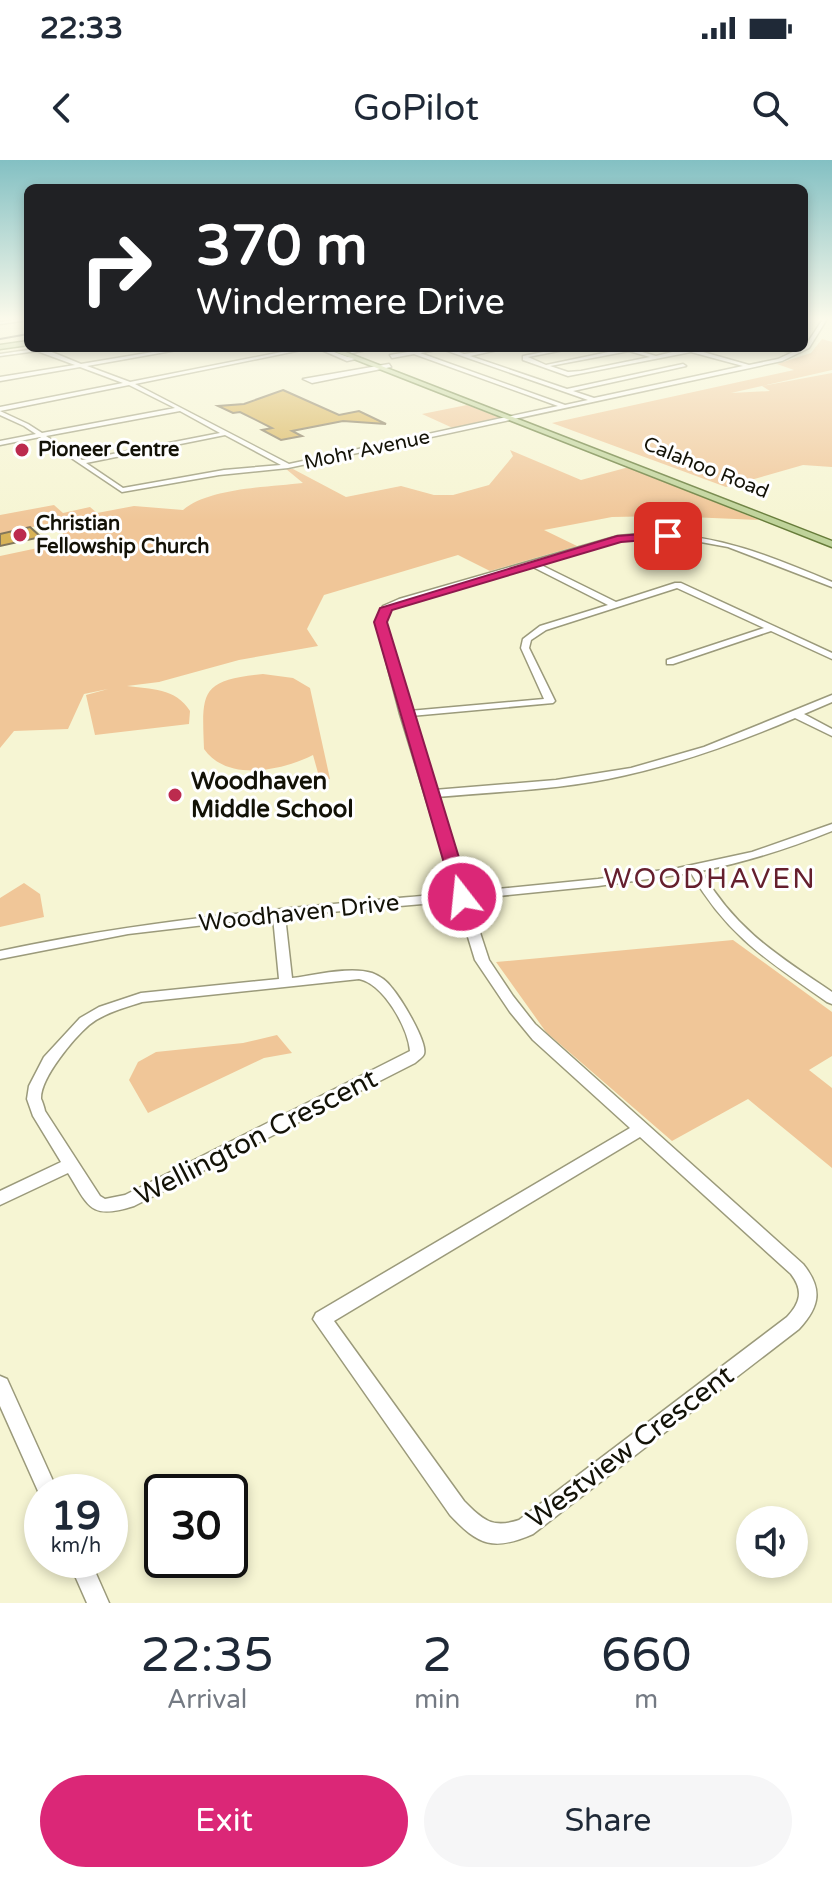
<!DOCTYPE html>
<style>
:root{--surface:#fff;--page:#f6f6f7;--text:#1f2937;--muted:#747a83;--accent:#db2777}
body{margin:0;font-family:"Varela Round",sans-serif;background:var(--page);color:var(--text);height:100vh;display:flex;flex-direction:column;font-size:30px;white-space:nowrap}
*{box-sizing:border-box;margin:0}
p{font-size:26px;color:var(--muted)}
.icon{flex:none;width:44px;height:44px;fill:none;stroke:currentColor;stroke-width:2;stroke-linecap:round;stroke-linejoin:round}
.map{position:relative;height:1443px;overflow:hidden}
.sheet{display:flex;flex-direction:column;background:var(--surface);flex:1}
.sheet>*{flex:none}
.hud{position:absolute;left:24px;top:24px;width:784px;height:168px;border-radius:12px;box-shadow:0 4px 12px #0003;background:#202124;color:#fff;overflow:hidden}
.fabs{position:absolute;left:736px;top:1346px;display:grid;gap:16px}
.fabs a{display:grid;place-items:center;width:72px;height:72px;border-radius:50%;background:var(--surface);box-shadow:0 4px 12px #0003;font-size:40px}
.speed{position:absolute;left:24px;top:1314px;display:flex;gap:16px;font-size:40px;font-weight:700;text-align:center}
.speed>*{display:grid;place-content:center;width:104px;height:104px;border-radius:50%;background:var(--surface);box-shadow:0 4px 12px #0003;line-height:1}
.speed small{font-size:20px;font-weight:400}
.speed .limit{border:4px solid #111;border-radius:12px;background:#fff;color:#111}
.pin{position:absolute;display:grid;place-items:center;width:68px;height:68px;color:#fff;margin:-34px;border-radius:16px;box-shadow:0 4px 12px #0006}
.me{position:absolute;width:88px;margin:-44px;rotate:344deg;stroke-linejoin:round;filter:drop-shadow(0 0 6px #0008)}
.turn{display:flex;align-items:center;gap:28px;height:168px;padding:0 40px;font-size:36px}
.turn .icon{width:104px;height:104px;stroke-width:2.5}
.turn b{display:block;font-size:56px;line-height:68px}
.eta{display:flex;justify-content:space-evenly;align-items:center;height:136px;text-align:center}
.eta b{font-size:48px;font-weight:600;line-height:56px}
.primary-button{display:flex;gap:16px;margin-top:auto;padding:16px 40px}
.primary-button a{flex:1;height:92px;border-radius:48px;background:var(--accent);color:#fff;font-size:32px;font-weight:600;line-height:92px;text-align:center}
.primary-button a+a{background:var(--page);color:var(--text)}
.status{display:flex;justify-content:space-between;align-items:center;height:56px;padding:0 40px;background:var(--surface);direction:ltr}
.status svg{height:22px;fill:currentColor}
header{display:flex;justify-content:space-between;align-items:center;height:104px;padding:0 40px;background:var(--surface);font-size:36px;font-weight:600}
.map>svg:first-child{display:block}
.green{fill:#f0c698}
.building{fill:#d8b357;stroke:#83775b;stroke-width:2}
.lines{fill:none;stroke-linecap:round;stroke-linejoin:round}
.minor-casing{stroke:#9b9a7b;stroke-width:3}
.major-casing{stroke:#677c3a;stroke-width:3}
.minor{fill:#fff;fill-rule:evenodd}
.major{fill:#bfd39a;fill-rule:evenodd}
.rail{stroke:#535241;stroke-width:2}
.route{fill:#db2777;stroke:#8e194d;stroke-width:2}
.poi-dot{fill:#bc2b4e;stroke:#fff;stroke-width:3}
.labels{text-anchor:middle;dominant-baseline:central;stroke-width:6;stroke-linejoin:round;paint-order:stroke}
.far-poi-label{font-size:20px;font-weight:bold;fill:#131207;stroke:#fff;text-anchor:start}
.far-street-label{font-size:20px;fill:#131207;stroke:#fff}
.poi-label{font-size:24px;font-weight:bold;fill:#131207;stroke:#fff;text-anchor:start}
.street-label{font-size:24px;fill:#131207;stroke:#fff}
.quarter-label{font-size:28px;letter-spacing:2px;fill:#651f2d;stroke:#fff}
.near-street-label{font-size:28px;fill:#131207;stroke:#fff}
</style>
<div class="status"><b>22:33</b><svg viewBox="0 0 49 12"><path d="M0 12V9h3v3zM5 12V6h3v6zM10 12V3h3v9zM15 12V0h3v12zM26 1h20v11H26zM47 4h2v5h-2z"/></svg></div>
<header><svg class="icon" aria-label="back" viewBox="0 0 24 24"><path d="M15 5l-7 7 7 7"/></svg>GoPilot<svg class="icon" aria-label="search" viewBox="0 0 24 24"><circle cx="10" cy="10" r="6"/><path d="M15 15l6 6"/></svg></header>
<div class="map">
<svg width="832" height="1443" viewBox="0 0 832 1443">
<rect width="100%" height="100%" fill="#f6f5d3"/>
<!-- green -->
<path class="green" d="M822,179L832,182V210L731,233L770,231L762,226L832,213V307L803,305L726,327L552,263L794,210L777,204L811,193Z
M467,245L503,259L455,269L422,254Z
M510,290L581,320L629,307L759,360L666,356L612,357L544,370L577,386L490,411L458,395L324,435L307,469L318,486L239,500L159,522L127,526C150,529 176,528 190,551L189,564L95,575L86,535L108,529L84,534L68,569L14,571L0,588V396L52,385L79,357L0,374V355L54,345L63,353L90,347L97,353L134,346L183,350C209,328 269,327 303,323L286,309H293L346,337L401,326L434,335H453L489,325L513,296Z
M263,514L293,518L310,528L330,619L320,620L313,595C283,610 228,623 204,589C202,533 199,520 263,514Z
M24,723L40,734L44,757L0,767V738Z
M733,780L832,852V896L809,910L832,928V1008L748,939L672,981L546,872L496,802Z
M277,875L292,893L264,898L148,953L129,920L138,902L156,892L243,883Z"/>
<!-- building -->
<path class="building" d="M283,230L339,255L359,251L386,264L343,261L292,271L302,276L281,280L262,270L272,268L240,252L233,253L218,246L244,244Z
M30,367L41,377L0,386V374Z"/>
<g class="lines">
<!-- minor casing -->
<g class="minor-casing">
<path id="minor" d="M20,159H28V160L0,164V162Z
M823,159H827L809,188L782,201L288,308L219,315L122,332L40,277L0,285V281L36,274L24,266L0,255V251L28,264L42,273L175,248L129,225L0,251V247L123,223L80,207L0,221V217L75,205L37,191L0,196V194L42,188L81,204L177,188H188L87,206L130,222L302,188H311L135,224L289,304L558,246L414,194L392,198L390,195L432,188H448L464,194L507,188L470,196L567,229L683,204L686,206L573,231L594,238L743,206L691,192L568,216L523,200V196L564,188H574L528,197L546,205L623,189L621,188H628L656,196L689,188L749,205L778,199L793,192L768,188L798,190L804,188ZM442,189L588,240L565,245L420,193ZM629,191L650,197L581,211L568,212L550,206ZM180,251L220,273L82,300L46,276ZM225,275L281,305L224,310L123,328L86,303Z
M317,188H323L348,197L360,198L347,201Z
M366,188H376L352,193L350,192Z
M389,204L391,207L312,223L303,219Z
M651,373C720,375 770,396 832,422V427L728,387L679,378H651L622,380L539,404L616,442L675,423H681L832,493V499L771,471L673,504H667V500L764,468L677,428L546,470L531,480L529,488L555,541L553,543L411,556L434,630L556,620L631,608L704,587L832,535V542L804,554L832,569V576L795,558C735,584 673,606 608,619C552,630 494,632 436,637L467,732L598,719L678,708L752,692L832,664V671C790,688 746,702 701,711C737,771 776,794 832,832V844L827,842C769,801 728,777 691,713L598,726L469,739L489,800L513,836L535,864L803,1104C823,1129 820,1146 799,1169L533,1374C494,1391 479,1386 450,1355L313,1159L316,1153L630,968L533,880L510,852L475,800L457,741L285,756L292,818C315,815 351,806 372,813C380,816 387,821 392,828C400,837 428,882 424,894C423,897 417,901 415,903L134,1046C90,1060 89,1047 68,1013L0,1045V1031L61,1002L33,956L27,939L29,926L44,897L80,858L99,847L141,833L279,819L273,757L128,774L0,799V791C152,758 301,747 455,733L400,554L376,462L383,446L399,439L618,376ZM531,406L608,445L540,466L523,479L521,488L544,539L409,551L384,462L390,450L405,443ZM359,819C384,824 408,868 410,891L125,1035L105,1039L100,1036L45,951C45,950 42,940 41,939C40,918 74,878 89,865C104,853 124,848 142,842ZM640,977L791,1114C804,1131 800,1143 787,1157L519,1360C492,1369 483,1360 464,1341L334,1161Z
M0,1216L7,1219L58,1332H42V1340L0,1246Z
M68,1400H90L109,1443H87Z"/>
</g>
<!-- major casing -->
<g class="major-casing">
<path id="major" d="M28,181V185L0,189V185Z
M326,188H335L832,381V387Z"/>
</g>
<!-- minor -->
<use href="#minor" class="minor"/>
<!-- major -->
<use href="#major" class="major"/>
<!-- rail -->
<path class="rail" d="M0,179L28,174"/>
</g>
<!-- sky -->
<linearGradient id="sky" x2="0" y2="1"><stop stop-color="#83c0c3"/><stop offset="0.44" stop-color="#fbfaeb"/><stop offset="1" stop-color="#fbfaeb" stop-opacity="0"/></linearGradient>
<rect width="832" height="361" fill="url(#sky)"/>
<!-- route -->
<path class="route" d="M668,372L673,376L672,378L621,382L392,450L387,462L471,737L462,742L455,741L374,462L380,448L617,376Z"/>
<!-- markers -->
<g class="poi-dot">
<circle cx="22" cy="290" r="8"/>
<circle cx="20" cy="375" r="8"/>
<circle cx="175" cy="635" r="8"/>
</g>
<g class="labels">
<!-- far-poi labels -->
<g class="far-poi-label">
<text x="38" y="290">Pioneer Centre</text>
<text x="36" y="364">Christian<tspan x="36" dy="23">Fellowship Church</tspan></text>
</g>
<!-- far-street labels -->
<g class="far-street-label">
<text transform="translate(367 290) rotate(-12)">Mohr Avenue</text>
<text transform="translate(706 308) rotate(22)">Calahoo Road</text>
</g>
<!-- poi labels -->
<g class="poi-label">
<text x="191" y="621">Woodhaven<tspan x="191" dy="28">Middle School</tspan></text>
</g>
<!-- street labels -->
<g class="street-label">
<text transform="translate(299 753) rotate(-6)">Woodhaven Drive</text>
</g>
<!-- quarter labels -->
<g class="quarter-label">
<text x="710" y="719">WOODHAVEN</text>
</g>
<!-- near-street labels -->
<g class="near-street-label">
<text transform="translate(256 977) rotate(-27)">Wellington Crescent</text>
<text transform="translate(630 1287) rotate(-37)">Westview Crescent</text>
</g>
</g>
</svg>
<div class="fabs">
<a><svg class="icon" aria-label="sound" viewBox="0 0 24 24"><path d="M4 9h4l5-4v14l-5-4H4zM17 9q2 3 0 6"/></svg></a>
</div>
<div class="speed"><div>19<small>km/h</small></div><div class="limit">30</div></div>
<div class="pin" style="left:668px;top:376px;background:#d93025"><svg class="icon" aria-label="arrive" viewBox="0 0 24 24"><path d="M6 21V4h12l-3 4 3 4H6"/></svg></div>
<svg class="me" style="left:462px;top:737px" viewBox="-20 -20 40 40"><circle r="17" fill="#db2777" stroke="#fff" stroke-width="3"/><path d="M0-11L8 9 0 5-8 9z" fill="#fff"/></svg>
<div class="hud">
<div class="turn"><svg class="icon" aria-label="right" viewBox="0 0 24 24"><path d="M7 20v-9h11M14 6l5 5-5 5"/></svg><div><b>370 m</b>Windermere Drive</div></div>
</div>
</div>
<section class="sheet">
<div class="eta">
<div><b>22:35</b><p>Arrival</p></div>
<div><b>2</b><p>min</p></div>
<div><b>660</b><p>m</p></div>
</div>
<div class="primary-button"><a>Exit</a><a>Share</a></div>
</section>
